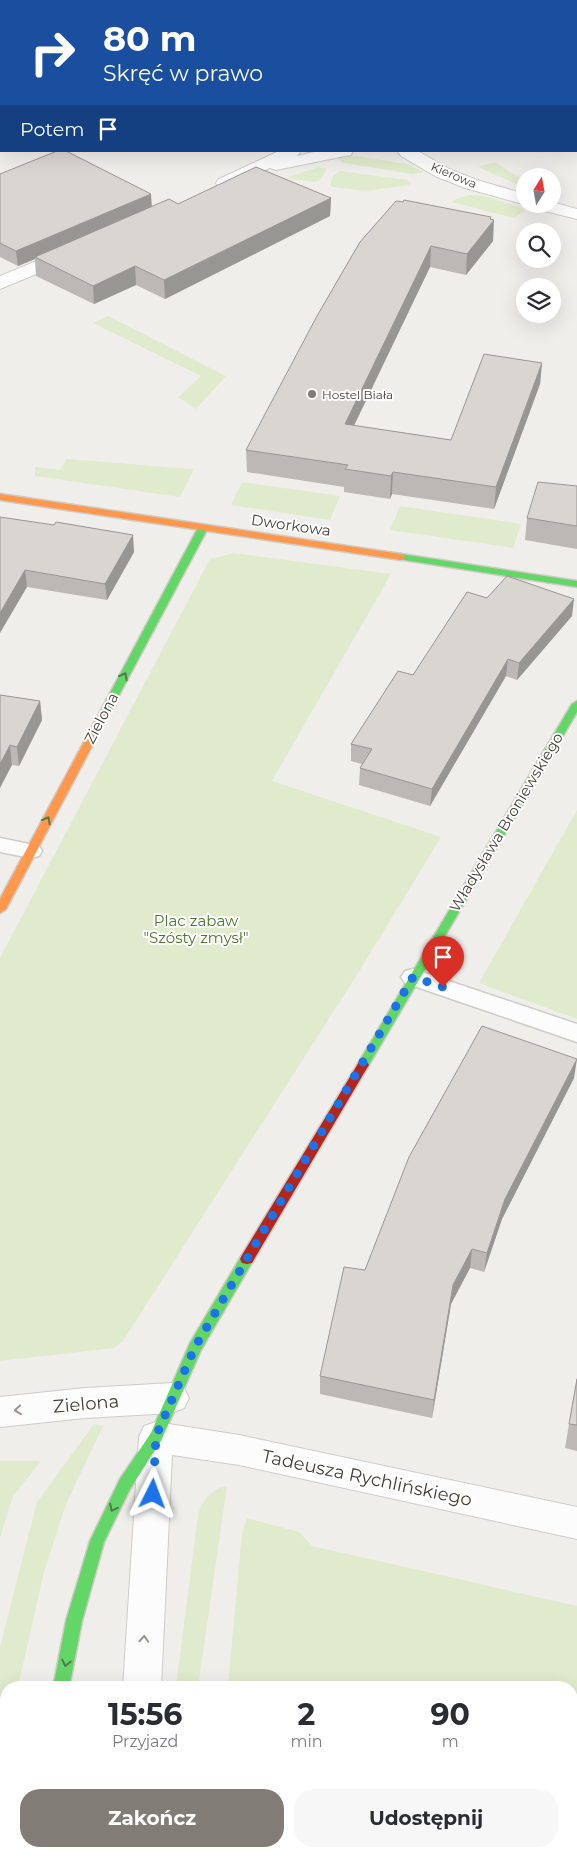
<!DOCTYPE html>
<html lang="pl">
<meta charset="utf-8">
<style>
:root{--surface:#fff;--page:#f7f7f7;--text:#2b2b33;--muted:#7c7c81;--accent:#827c76}
body{margin:0;font-family:Montserrat,sans-serif;background:var(--page);color:var(--text);height:100vh;display:flex;flex-direction:column;font-size:19px;white-space:nowrap}
*{box-sizing:border-box;margin:0}
p{font-size:16px;color:var(--muted)}
.icon{flex:none;width:28px;height:28px;fill:none;stroke:currentColor;stroke-width:2;stroke-linecap:round;stroke-linejoin:round}
.map{position:relative;flex:1;overflow:hidden}
.side{position:absolute;left:0px;top:1681px;width:578px;height:176px;display:flex;flex-direction:column;background:var(--surface);border-radius:20px 20px 0 0;box-shadow:0 5px 20px #0002}
.side>*{flex:none}
.top-card{position:absolute;left:0px;top:0px;width:578px;height:152px;box-shadow:0 5px 20px #0002;background:#1a4fa0;color:#fff;overflow:hidden}
.needle{width:32px;rotate:11deg}
.tools{position:absolute;left:516px;top:168px;display:grid;gap:10px}
.tools a{display:grid;place-items:center;width:45px;height:45px;border-radius:50%;background:var(--surface);box-shadow:0 5px 20px #0002;font-size:25px}
.pin{position:absolute;display:grid;place-items:center;width:42px;height:42px;color:#fff;margin:-51px -21px;border-radius:50% 50% 50% 0;rotate:-45deg;box-shadow:0 0 5px #0007}
.pin .icon{rotate:45deg}
.me{position:absolute;width:55px;margin:-28px;rotate:3deg;stroke-linejoin:round;filter:drop-shadow(0 0 4px #0008)}
.turn{display:flex;align-items:center;gap:18px;height:105px;padding:0 20px;font-size:22px}
.turn .icon{width:65px;height:65px;stroke-width:2.5}
.turn b{display:block;font-size:35px;line-height:42px}
.then{display:flex;align-items:center;height:48px;padding:0 20px;background:#0003;gap:10px;font-size:19px}
.eta{display:flex;justify-content:space-evenly;align-items:center;height:85px;text-align:center}
.eta b{font-size:30px;font-weight:700;line-height:35px}
.action{display:flex;gap:10px;margin-top:auto;padding:10px 20px}
.action a{flex:1;height:58px;border-radius:20px;background:var(--accent);color:#fff;font-size:20px;font-weight:700;line-height:58px;text-align:center}
.action a+a{background:var(--page);color:var(--text)}
.map>svg:first-child{display:block}
.green{fill:#e0eacc}
.lines{fill:none;stroke-linecap:round;stroke-linejoin:round}
.lane-casing{stroke:#ceccc8;stroke-width:3}
.street-casing{stroke:#ceccc8;stroke-width:2}
.fast-casing{stroke:#cfcbc2;stroke-width:3}
.slow-casing{stroke:#cfcbc2;stroke-width:3}
.jam-casing{stroke:#cfcbc2;stroke-width:3}
.lane{fill:#fdfcfc;fill-rule:evenodd}
.street{fill:#fdfcfc;fill-rule:evenodd}
.fast{fill:#63d668;fill-rule:evenodd}
.slow{fill:#ff974d;fill-rule:evenodd}
.jam{fill:#b3261e;fill-rule:evenodd}
.wall{fill:#bbb8b5}
.shaded-wall{fill:#989693}
.building{fill:#d9d6d2;stroke:#989693}
.oneway{stroke:#527b4b}
.oneway2{stroke:#989490}
.route{stroke:#1a73e8;stroke-width:9;stroke-dasharray:0 16.2}
.poi-dot{fill:#827c76;stroke:#fff;stroke-width:2}
.labels{text-anchor:middle;dominant-baseline:central;stroke-width:4;stroke-linejoin:round;paint-order:stroke}
.far-street-label{font-size:12px;fill:#463f37;stroke:#fff}
.far-poi-label{font-size:12px;fill:#463f37;stroke:#fff;text-anchor:start}
.street-label{font-size:15px;fill:#463f37;stroke:#fff}
.park-label{font-size:15px;fill:#4c762c;stroke:#fff}
.near-street-label{font-size:18px;fill:#463f37;stroke:#fff}
</style>
<div class="map">
<svg width="577" height="1857" viewBox="0 0 577 1857">
<rect width="100%" height="100%" fill="#f0eeeb"/>
<!-- green -->
<path class="green" d="M357,156L406,164L424,172L413,174L343,163L336,157Z
M495,162L525,181V188L478,167Z
M319,167L327,169L320,180L316,182L290,179L288,177Z
M340,171L407,180L411,183L409,185L365,191L333,187L330,185L333,176Z
M470,195L484,196L524,209V212L514,218L452,202L458,198Z
M108,316L226,376L196,409L178,397L201,376L93,323Z
M67,459L194,469L180,497L35,476V467L60,470Z
M242,482L340,496L330,520L231,505Z
M400,506L521,524L513,548L390,530Z
M234,553L391,574L272,781L441,837L360,970L123,1341L114,1348L0,1361V958L210,559Z
M577,810V1019L479,983Z
M94,1424L103,1426L66,1504L44,1572L18,1687L6,1688V1698H0V1647L37,1502Z
M0,1461H41L13,1496L0,1538Z
M227,1486L198,1687H176L198,1515C203,1500 210,1489 227,1486Z
M247,1518L299,1532L312,1546L577,1606V1857H253L250,1851H571V1688L228,1687L242,1533Z"/>
<g class="lines">
<!-- lane casing -->
<g class="lane-casing">
<path id="lane" d="M0,838L39,846L42,851L39,856L31,858L0,852Z
M413,969L577,1024V1042L405,983L401,977L405,971Z"/>
</g>
<!-- street casing -->
<g class="street-casing">
<path id="street" d="M576,63H577V73H576Z
M279,151H301L297,156L318,151H353L351,155L345,156L276,170L270,168L225,188L219,187L216,183L219,179Z
M418,151L449,169L477,180L525,194V204H527L519,203L465,188L437,177L401,156L398,152Z
M552,202L577,209V219L533,208L530,204H552Z
M70,247L77,249L79,253L77,257L0,289V276Z
M172,1383L184,1388L189,1398L184,1408L172,1413L85,1418L0,1427V1397L85,1388Z
M156,1422L239,1435L577,1507V1539L239,1465L172,1455L161,1688H123L139,1437L144,1426Z
M6,1831V1851H26L23,1857H0V1834Z
M122,1851H162V1857H122Z"/>
</g>
<!-- fast casing -->
<g class="fast-casing">
<path id="fast" d="M203,525L208,528L110,712L109,714H101L100,712L198,528Z
M401,554L577,581V587L398,559L396,557Z
M577,701V712L367,1068H359L357,1065L359,1062L572,704Z
M247,1254L252,1255L254,1259L201,1350L161,1441L130,1489L104,1542L82,1621L69,1688H53L66,1621L90,1541L120,1479L151,1433L190,1343L242,1255Z"/>
</g>
<!-- slow casing -->
<g class="slow-casing">
<path id="slow" d="M0,494L401,554L406,557L401,560L0,500Z
M105,709L110,712L6,909L0,913V899L100,712Z"/>
</g>
<!-- jam casing -->
<g class="jam-casing">
<path id="jam" d="M363,1060L367,1062L369,1065L367,1068L252,1263L247,1264L242,1263L240,1259L242,1255L359,1062Z"/>
</g>
<!-- lane -->
<use href="#lane" class="lane"/>
<!-- street -->
<use href="#street" class="street"/>
<!-- fast -->
<use href="#fast" class="fast"/>
<!-- slow -->
<use href="#slow" class="slow"/>
<!-- jam -->
<use href="#jam" class="jam"/>
</g>
<!-- wall -->
<path class="wall" d="M168,0H212L210,1H175Z
M0,174L152,207L178,204L331,198L330,216L165,299L136,285L94,304L36,276L35,259L18,266L0,257Z
M491,220L493,241L466,275L430,267L354,426L451,440L542,363L540,384L494,509L392,494L390,499L344,492V487L247,472L246,450L360,242Z
M577,486V549L525,540L527,518Z
M0,517L134,552L107,600L27,587Z
M487,598L572,616L517,680L506,676L430,806L359,785L360,768L362,764L351,761V744L413,675Z
M0,695L40,701L42,720L19,766L12,765Z
M574,1078L502,1219L484,1272L470,1268L451,1304L432,1418L320,1394V1376L365,1270Z
M577,1377V1451L565,1448Z"/>
<!-- shaded-wall -->
<path class="shaded-wall" d="M118,0H137L136,1H116Z
M205,0H212L210,1H205Z
M0,38H1V56H0Z
M151,194L152,209L35,257V259L18,266L16,251Z
M331,198L330,216L165,299L164,280Z
M491,217V224L494,220L493,241L466,275L467,254Z
M431,246L430,267L344,446L345,424Z
M135,266L136,285L94,304L93,286Z
M542,363L540,384L494,509L496,487Z
M393,472L392,494L390,499L391,476Z
M133,535L134,552L107,600L105,584Z
M25,570L27,587L0,633V613Z
M574,599L572,616L517,680L519,663Z
M508,659L506,676L430,806L432,789Z
M40,701L42,720L19,766L17,747Z
M10,745L12,765L0,788V764Z
M577,1059L574,1078L502,1219L484,1272L487,1253L505,1199Z
M472,1249L470,1268L451,1304L432,1418L434,1400L453,1285Z"/>
<!-- building -->
<path class="building" d="M0,0H118L116,1H1V38H0Z
M57,151H66L151,194L16,251L0,243V174Z
M256,167L331,198L164,280L135,266L93,286L35,257L169,199L178,204Z
M404,200L491,217L490,219L494,220L467,254L431,246L345,424L451,440L484,354L542,363L496,487L393,472L391,476L345,469L348,465L246,450L317,316L360,242L396,201L403,202Z
M538,482L577,486V526L527,518Z
M0,517L54,525L56,522L133,535L105,584L25,570L0,613Z
M507,576L574,599L519,663L508,659L432,789L360,768L372,749L351,744L398,671L413,675L467,592L487,598Z
M0,695L40,701L17,747L10,745L0,764Z
M482,1026L577,1059L505,1199L487,1253L472,1249L453,1285L434,1400L320,1376L344,1267L365,1270L409,1157Z
M577,1379V1425L569,1424Z"/>
<!-- one-way arrows -->
<defs><path id="oneway-chevron" d="M-2-3.5L2.5 0L-2 3.5" fill="none" stroke-width="1.6" stroke-linecap="round" stroke-linejoin="round" transform="scale(1.25)"/></defs>
<g class="oneway">
<use href="#oneway-chevron" transform="translate(124 676) rotate(-62)"/>
<use href="#oneway-chevron" transform="translate(47 820) rotate(-62)"/>
<use href="#oneway-chevron" transform="translate(113 1508) rotate(116)"/>
<use href="#oneway-chevron" transform="translate(66 1663) rotate(102)"/>
</g>
<g class="oneway2">
<use href="#oneway-chevron" transform="translate(18 1410) rotate(174)"/>
<use href="#oneway-chevron" transform="translate(144 1639) rotate(-87)"/>
</g>
<g class="lines">
<!-- route -->
<path class="route" d="M153,1494L156,1436L195,1347L413,977L443,987"/>
</g>
<!-- markers -->
<circle class="poi-dot" cx="312" cy="394" r="5"/>
<g class="labels">
<!-- far-street labels -->
<g class="far-street-label">
<text transform="translate(454 175) rotate(23)">Kierowa</text>
</g>
<!-- far-poi labels -->
<g class="far-poi-label">
<text x="322" y="394">Hostel Biała</text>
</g>
<!-- street labels -->
<g class="street-label">
<text transform="translate(291 525) rotate(8)">Dworkowa</text>
<text transform="translate(101 718) rotate(-62)">Zielona</text>
<text transform="translate(506 822) rotate(-59)">Władysława Broniewskiego</text>
</g>
<!-- park labels -->
<g class="park-label">
<text x="196" y="920">Plac zabaw<tspan x="196" dy="17">"Szósty zmysł"</tspan></text>
</g>
<!-- near-street labels -->
<g class="near-street-label">
<text transform="translate(86 1404) rotate(-5)">Zielona</text>
<text transform="translate(367 1478) rotate(12)">Tadeusza Rychlińskiego</text>
</g>
</g>
</svg>
<div class="tools">
<a><svg class="needle" viewBox="-14 -14 28 28"><path d="M0-13l5 13h-10z" fill="#e53935"/><path d="M0 13l5-13h-10z" fill="#7c7c81"/></svg></a>
<a><svg class="icon" aria-label="search" viewBox="0 0 24 24"><circle cx="10" cy="10" r="6"/><path d="M15 15l6 6"/></svg></a>
<a><svg class="icon" aria-label="layers" viewBox="0 0 24 24"><path d="M12 4l9 5-9 5-9-5zM3 14l9 5 9-5"/></svg></a>
</div>
<div class="pin" style="left:443px;top:987px;background:#d93025"><svg class="icon" aria-label="arrive" viewBox="0 0 24 24"><path d="M6 21V4h12l-3 4 3 4H6"/></svg></div>
<svg class="me" style="left:153px;top:1494px" viewBox="-20 -20 40 40"><path d="M0-17L14 15 0 8-14 15z" fill="#1a73e8" stroke="#fff" stroke-width="4"/></svg>
<div class="top-card">
<div class="turn"><svg class="icon" aria-label="right" viewBox="0 0 24 24"><path d="M7 20v-9h11M14 6l5 5-5 5"/></svg><div><b>80 m</b>Skręć w prawo</div></div>
<div class="then">Potem<svg class="icon" aria-label="arrive" viewBox="0 0 24 24"><path d="M6 21V4h12l-3 4 3 4H6"/></svg></div>
</div>
<section class="side">
<div class="eta">
<div><b>15:56</b><p>Przyjazd</p></div>
<div><b>2</b><p>min</p></div>
<div><b>90</b><p>m</p></div>
</div>
<div class="action"><a>Zakończ</a><a>Udostępnij</a></div>
</section>
</div>
